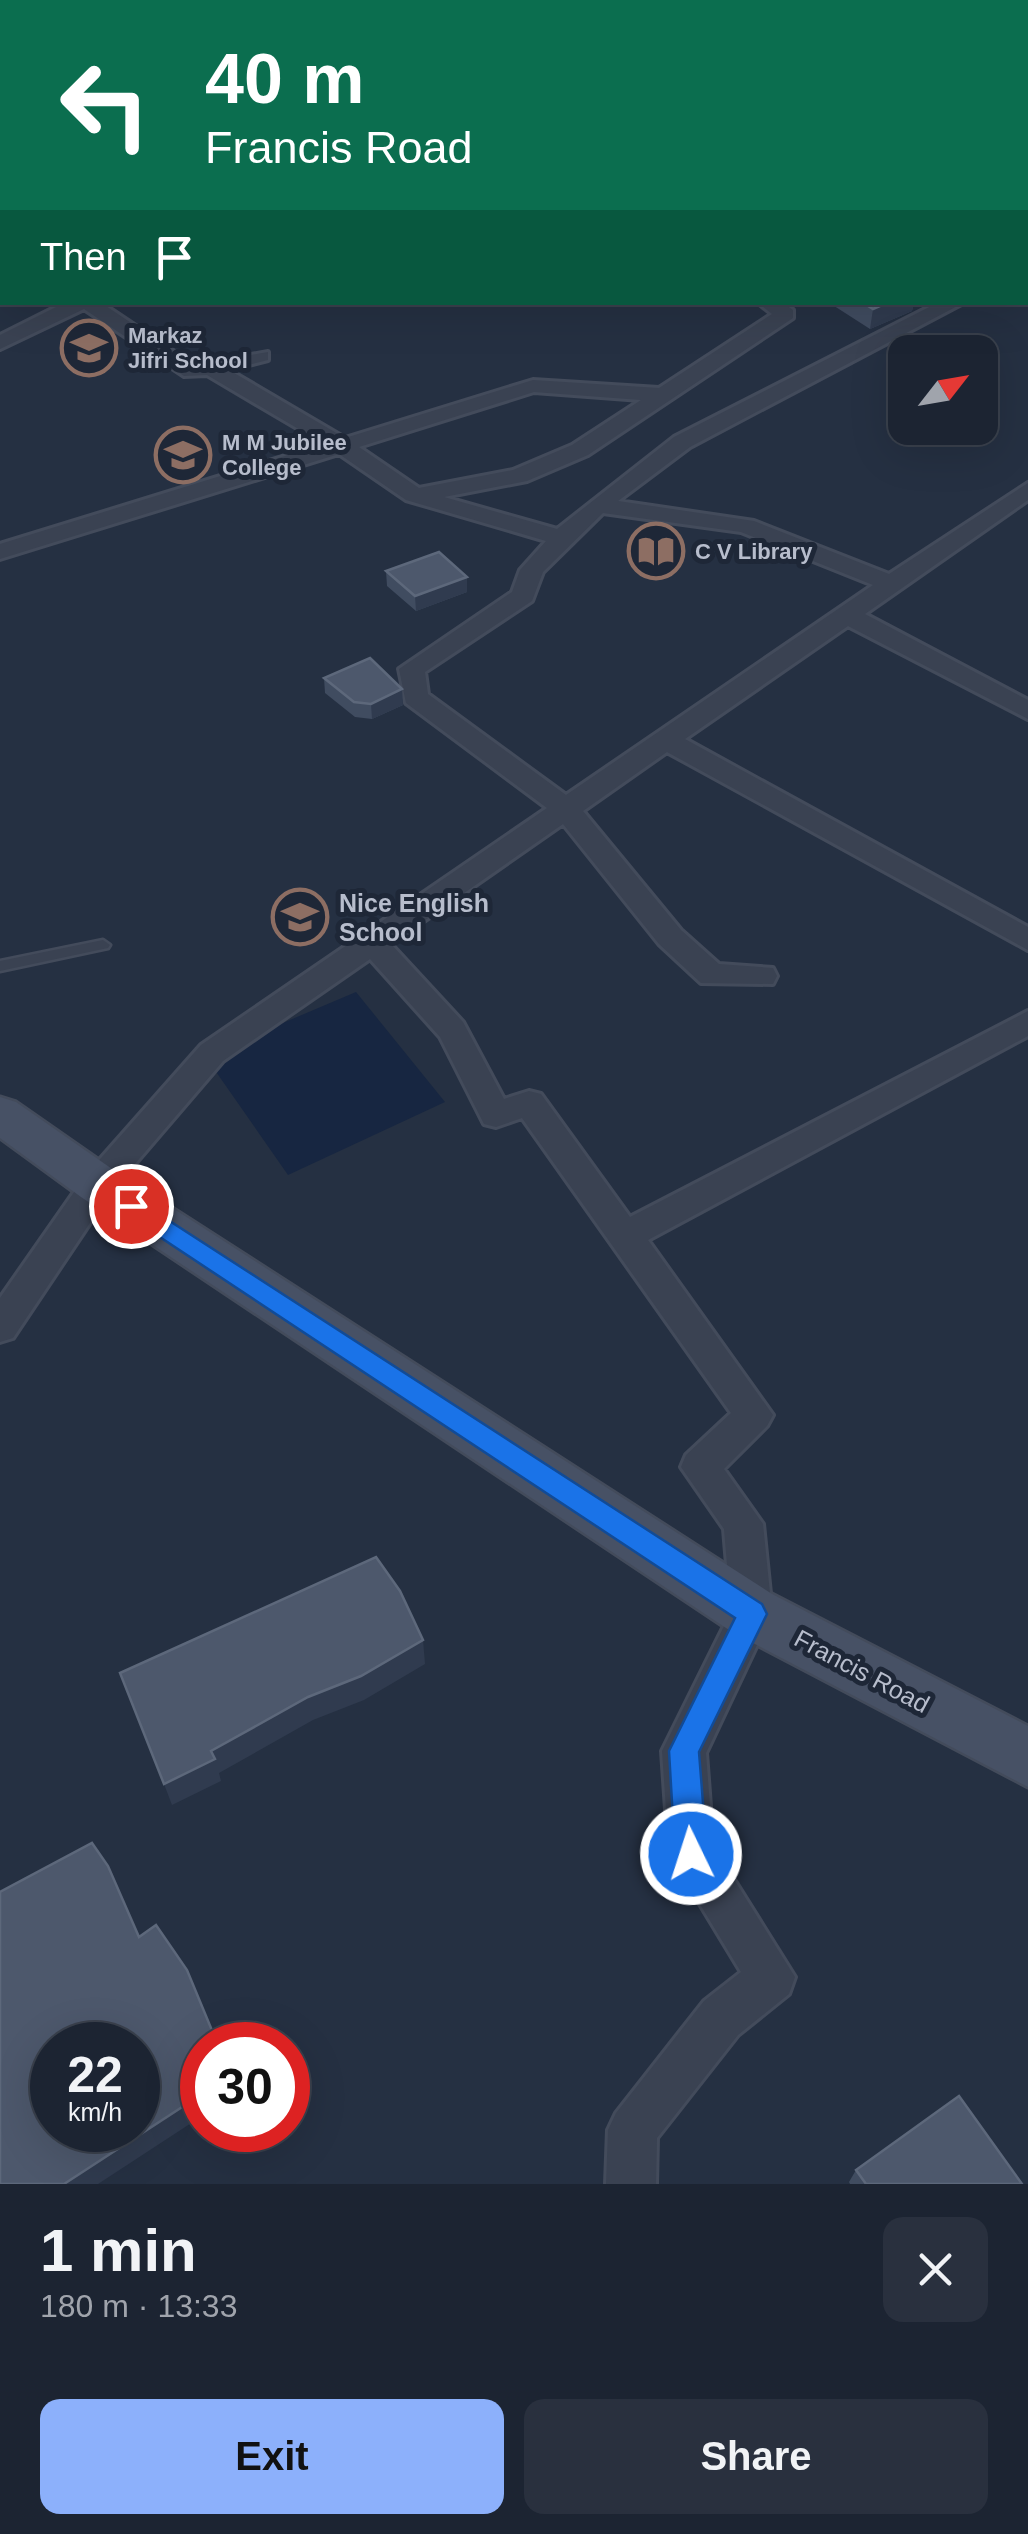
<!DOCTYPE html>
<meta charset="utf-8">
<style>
:root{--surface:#1c2432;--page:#29303e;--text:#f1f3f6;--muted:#a0a4ac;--line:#3a414d;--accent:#8cb0fb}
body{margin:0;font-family:Arial,sans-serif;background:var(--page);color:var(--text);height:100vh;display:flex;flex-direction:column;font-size:38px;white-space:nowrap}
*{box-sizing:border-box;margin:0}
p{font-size:32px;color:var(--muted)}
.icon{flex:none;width:55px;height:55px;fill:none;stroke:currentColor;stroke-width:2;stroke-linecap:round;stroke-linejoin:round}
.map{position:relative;height:2184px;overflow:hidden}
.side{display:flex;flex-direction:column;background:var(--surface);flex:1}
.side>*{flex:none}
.hud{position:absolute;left:0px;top:0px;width:1030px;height:305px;box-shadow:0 10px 40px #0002,0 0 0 2px var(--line);background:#0b6e4f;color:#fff;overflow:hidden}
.needle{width:65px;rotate:59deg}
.tools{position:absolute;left:888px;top:335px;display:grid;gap:20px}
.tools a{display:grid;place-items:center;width:110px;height:110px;border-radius:20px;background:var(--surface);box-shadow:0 10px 40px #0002,0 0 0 2px var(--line);font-size:50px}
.speed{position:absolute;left:30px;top:2022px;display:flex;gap:20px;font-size:50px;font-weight:700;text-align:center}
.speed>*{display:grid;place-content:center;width:130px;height:130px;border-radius:50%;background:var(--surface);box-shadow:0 10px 40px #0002,0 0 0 2px var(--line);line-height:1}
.speed small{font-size:25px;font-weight:400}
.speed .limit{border:15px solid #d22;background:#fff;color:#111}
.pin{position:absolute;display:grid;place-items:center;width:85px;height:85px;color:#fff;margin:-42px;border:5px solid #fff;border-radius:50%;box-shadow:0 2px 10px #0007}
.me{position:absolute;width:110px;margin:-55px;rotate:356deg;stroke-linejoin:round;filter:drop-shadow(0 0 8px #0008)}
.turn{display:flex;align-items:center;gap:35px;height:210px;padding:0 40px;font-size:45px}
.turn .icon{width:130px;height:130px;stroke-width:2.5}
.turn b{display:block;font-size:70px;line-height:85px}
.then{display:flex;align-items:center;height:95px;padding:0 40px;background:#0003;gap:20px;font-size:38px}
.round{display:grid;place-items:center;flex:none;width:105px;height:105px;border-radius:20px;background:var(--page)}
.head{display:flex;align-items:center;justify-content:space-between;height:170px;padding:0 40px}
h1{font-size:60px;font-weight:600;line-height:75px}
.primary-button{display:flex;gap:20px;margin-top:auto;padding:20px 40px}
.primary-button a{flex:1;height:115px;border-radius:20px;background:var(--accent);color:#111;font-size:40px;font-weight:600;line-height:115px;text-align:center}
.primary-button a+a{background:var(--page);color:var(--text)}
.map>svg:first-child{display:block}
.water{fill:#172641}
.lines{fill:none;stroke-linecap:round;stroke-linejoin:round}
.lane-casing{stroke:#434b5b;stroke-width:5}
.street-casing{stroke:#434b5b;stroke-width:6}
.secondary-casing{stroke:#434b5b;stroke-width:5}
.lane{fill:#3a4252;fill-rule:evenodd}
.street{fill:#3a4252;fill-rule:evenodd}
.secondary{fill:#475165;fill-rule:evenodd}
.wall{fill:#404c60}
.shaded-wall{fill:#303b4f}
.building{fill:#4d586c;stroke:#5d687b;stroke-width:2.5;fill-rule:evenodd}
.route{fill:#1a73e8;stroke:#114b97;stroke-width:2.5}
.labels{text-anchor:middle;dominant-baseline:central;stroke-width:10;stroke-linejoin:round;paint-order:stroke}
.far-poi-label{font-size:22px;font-weight:bold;fill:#b7bdcc;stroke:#1e2737;text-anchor:start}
.poi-label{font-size:25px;font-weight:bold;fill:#b7bdcc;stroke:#1e2737;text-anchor:start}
.street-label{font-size:25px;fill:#b7bdcc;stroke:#1e2737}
</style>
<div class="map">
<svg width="1028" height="2184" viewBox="0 0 1028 2184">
<rect width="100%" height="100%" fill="#253042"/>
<!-- water -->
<path class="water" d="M356,992L445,1102L288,1175L205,1056Z"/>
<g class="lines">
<!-- lane casing -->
<g class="lane-casing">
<path id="lane" d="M103,940L110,945L108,948L0,971V961Z"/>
</g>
<!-- street casing -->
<g class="street-casing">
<path id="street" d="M466,0H484L486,2H468Z
M699,0H719L721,2H701Z
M856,0H877L879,2H858Z
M926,0H948L950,2H928Z
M0,255L2,256V268L0,267Z
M66,302H100L194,365L268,352V360L229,370L345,438L533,380L659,388L772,314L757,302H782L793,310V318L588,455L527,481L444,497L557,529L674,437L939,302H965L690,447L618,501L754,521L889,574L1028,483V500L865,614L1028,700V719L848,626L685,739L1028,927V950L667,752L583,811L681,930L719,964L773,968L777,976L773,984L701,983L659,944L563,824L391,944L463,1022L504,1099L529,1091L541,1094L630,1217L1028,1011V1036L648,1240L773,1415L767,1426L724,1469L763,1524L772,1613L706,1753L713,1846L795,1977L789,1994L738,2035L657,2138L656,2184H606L608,2130L616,2113L704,2001L741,1972L669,1853L662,1751L731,1612L724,1529L681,1467L686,1455L731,1413L522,1118L496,1127L484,1124L440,1037L370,959L223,1061L110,1193L13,1338L0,1342V1298L86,1175L201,1045L547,808L406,703L399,669L512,592L520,570L546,541L406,500L339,454L0,559V544L324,444L207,375L184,376L84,309L0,349V335ZM534,392L641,400L572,445L513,470L419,488L359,447ZM603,513L741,532L873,585L566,795L428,694L425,672L532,601L543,572Z"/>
</g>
<!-- secondary casing -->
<g class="secondary-casing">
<path id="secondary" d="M0,1097L16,1102L115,1171L772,1594L1028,1726V1787L732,1632L81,1197L0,1138Z"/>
</g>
<!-- lane -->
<use href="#lane" class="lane"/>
<!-- street -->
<use href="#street" class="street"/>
<!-- secondary -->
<use href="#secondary" class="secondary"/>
</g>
<!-- wall -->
<path class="wall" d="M828,302H914L912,311L870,329Z
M386,571L467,592L416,611L387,586Z
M324,678L403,705L372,719L355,717L325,693Z
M856,2170L1022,2184H850L849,2182Z"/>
<!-- shaded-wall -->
<path class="shaded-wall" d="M889,302H914L912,311L870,329L873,309Z
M467,577V592L416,611L415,596Z
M402,689L403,705L372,719L371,704Z
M423,1640L425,1664L364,1700L313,1720L219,1773L221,1781L172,1805L164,1784L211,1751L308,1697Z
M202,2094V2116L98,2184H64Z"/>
<!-- building -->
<path class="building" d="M862,302H889L873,309Z
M439,552L467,577L415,596L386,571Z
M370,658L402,689L371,704L354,702L324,678Z
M376,1557L400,1591L423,1640L361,1676L308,1697L211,1751L215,1759L164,1784L120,1673Z
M92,1843L108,1866L139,1937L156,1925L187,1970L218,2045H202V2094L64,2184H0V1892ZM52,2045H138V2130H52Z
M959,2096L1022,2184H866L856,2170Z"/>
<!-- route -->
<path class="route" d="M131,1196L762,1604L767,1614L699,1752L707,1854L702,1865L691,1869L680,1865L675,1854L669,1751L735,1618L122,1212L119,1206L122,1199Z"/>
<!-- icons -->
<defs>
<g id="school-ring" transform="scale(2.875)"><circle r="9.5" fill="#1e2737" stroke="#8d6e63" stroke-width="1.5"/><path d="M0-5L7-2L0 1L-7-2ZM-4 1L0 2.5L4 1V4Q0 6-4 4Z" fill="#8d6e63"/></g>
<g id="university-ring" transform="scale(2.875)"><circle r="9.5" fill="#1e2737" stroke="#8d6e63" stroke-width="1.5"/><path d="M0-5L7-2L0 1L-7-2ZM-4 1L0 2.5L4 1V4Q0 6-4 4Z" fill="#8d6e63"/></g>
<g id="library-ring" transform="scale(2.875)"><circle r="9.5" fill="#1e2737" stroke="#8d6e63" stroke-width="1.5"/><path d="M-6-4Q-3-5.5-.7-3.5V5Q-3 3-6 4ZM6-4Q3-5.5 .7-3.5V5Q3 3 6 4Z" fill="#8d6e63"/></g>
</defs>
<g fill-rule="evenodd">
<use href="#school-ring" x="89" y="348"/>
<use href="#university-ring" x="183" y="455"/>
<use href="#library-ring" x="656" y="551"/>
<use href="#school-ring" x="300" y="917"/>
</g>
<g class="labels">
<!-- far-poi labels -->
<g class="far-poi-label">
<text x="128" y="335">Markaz<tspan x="128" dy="25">Jifri School</tspan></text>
<text x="222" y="442">M M Jubilee<tspan x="222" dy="25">College</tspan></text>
<text x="695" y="551">C V Library</text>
</g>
<!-- poi labels -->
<g class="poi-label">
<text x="339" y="903">Nice English<tspan x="339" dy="29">School</tspan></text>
</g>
<!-- street labels -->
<g class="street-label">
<text transform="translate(862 1671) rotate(28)">Francis Road</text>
</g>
</g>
</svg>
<div class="tools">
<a><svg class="needle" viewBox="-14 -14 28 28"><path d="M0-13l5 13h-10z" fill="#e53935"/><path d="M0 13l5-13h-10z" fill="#a0a4ac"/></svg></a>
</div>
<div class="speed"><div>22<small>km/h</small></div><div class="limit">30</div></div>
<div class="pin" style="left:131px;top:1206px;background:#d93025"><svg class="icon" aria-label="arrive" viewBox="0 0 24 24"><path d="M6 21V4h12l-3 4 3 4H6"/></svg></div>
<svg class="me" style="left:691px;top:1854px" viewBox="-20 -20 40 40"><circle r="17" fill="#1a73e8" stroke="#fff" stroke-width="3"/><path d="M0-11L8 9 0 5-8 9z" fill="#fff"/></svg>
<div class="hud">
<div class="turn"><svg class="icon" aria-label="left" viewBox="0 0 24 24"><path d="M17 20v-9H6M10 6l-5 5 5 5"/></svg><div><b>40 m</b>Francis Road</div></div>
<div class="then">Then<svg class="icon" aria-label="arrive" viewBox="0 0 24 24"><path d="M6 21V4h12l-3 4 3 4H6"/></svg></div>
</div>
</div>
<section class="side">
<div class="head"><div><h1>1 min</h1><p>180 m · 13:33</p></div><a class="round"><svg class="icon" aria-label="close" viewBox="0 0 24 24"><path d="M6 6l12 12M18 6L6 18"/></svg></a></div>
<div class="primary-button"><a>Exit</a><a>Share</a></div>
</section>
